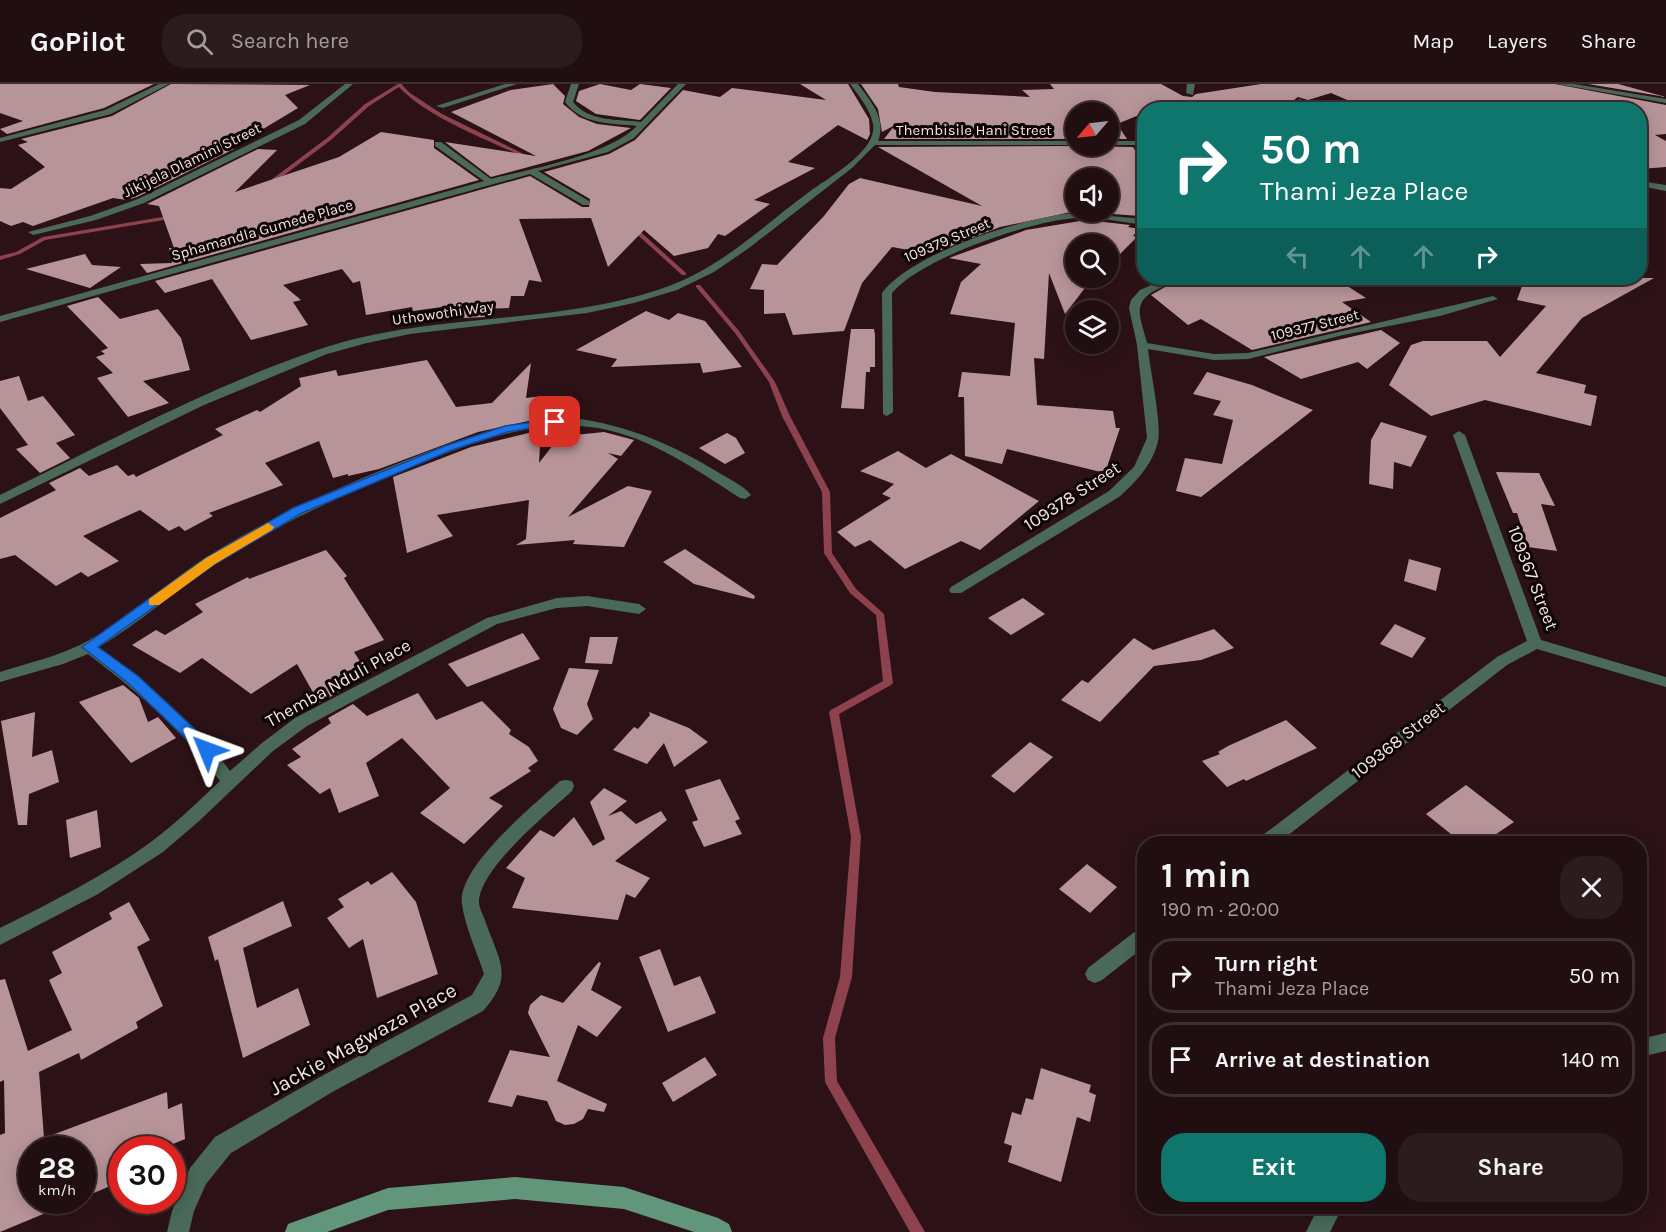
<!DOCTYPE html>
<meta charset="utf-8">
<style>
:root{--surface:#210e10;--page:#2d1c1e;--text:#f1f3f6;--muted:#a29c9f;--line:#3e2e30;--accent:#0f766e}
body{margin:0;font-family:Karla,sans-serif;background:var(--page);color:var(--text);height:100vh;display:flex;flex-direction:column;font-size:22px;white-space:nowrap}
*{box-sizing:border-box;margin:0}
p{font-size:20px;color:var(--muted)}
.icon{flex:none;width:33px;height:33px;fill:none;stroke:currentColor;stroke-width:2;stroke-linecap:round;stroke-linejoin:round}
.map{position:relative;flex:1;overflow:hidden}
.details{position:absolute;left:1137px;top:752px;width:510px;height:378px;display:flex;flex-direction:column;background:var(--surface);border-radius:24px;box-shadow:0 3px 15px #0003,0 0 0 2px var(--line)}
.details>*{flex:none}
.top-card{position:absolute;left:1137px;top:18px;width:510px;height:183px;border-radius:24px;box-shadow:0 3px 15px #0003,0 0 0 2px var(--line);background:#0f766e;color:#fff;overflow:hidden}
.needle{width:39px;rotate:242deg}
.tools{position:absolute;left:1065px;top:18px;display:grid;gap:12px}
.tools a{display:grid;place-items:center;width:54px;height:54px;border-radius:50%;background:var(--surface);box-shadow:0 3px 15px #0003,0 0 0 2px var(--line);font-size:30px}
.speed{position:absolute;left:18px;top:1052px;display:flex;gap:12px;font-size:30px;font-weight:700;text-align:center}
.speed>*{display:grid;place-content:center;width:78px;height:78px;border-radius:50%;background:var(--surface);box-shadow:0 3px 15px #0003,0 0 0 2px var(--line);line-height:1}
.speed small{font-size:15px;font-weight:400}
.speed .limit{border:9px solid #d22;background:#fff;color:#111}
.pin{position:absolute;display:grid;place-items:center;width:51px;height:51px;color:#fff;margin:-26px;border-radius:12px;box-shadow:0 3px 9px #0006}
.me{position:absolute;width:66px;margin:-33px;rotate:314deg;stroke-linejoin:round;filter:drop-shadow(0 0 4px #0008)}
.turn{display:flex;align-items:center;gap:21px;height:126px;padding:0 24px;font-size:27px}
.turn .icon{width:78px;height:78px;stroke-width:2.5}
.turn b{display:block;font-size:42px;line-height:51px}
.lanes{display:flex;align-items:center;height:57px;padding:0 24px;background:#0003;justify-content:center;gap:30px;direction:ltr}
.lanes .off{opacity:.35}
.round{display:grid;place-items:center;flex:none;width:63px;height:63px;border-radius:24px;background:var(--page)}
.headline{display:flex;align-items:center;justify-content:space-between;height:102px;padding:0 24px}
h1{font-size:36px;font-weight:700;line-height:45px}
.button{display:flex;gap:12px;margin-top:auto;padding:12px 24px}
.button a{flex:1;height:69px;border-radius:24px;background:var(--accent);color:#fff;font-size:24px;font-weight:700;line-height:69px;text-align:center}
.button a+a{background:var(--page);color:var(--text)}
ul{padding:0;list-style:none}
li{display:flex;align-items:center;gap:18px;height:75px;margin:0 12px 9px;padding:0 12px;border:3px solid var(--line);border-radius:24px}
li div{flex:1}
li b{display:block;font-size:22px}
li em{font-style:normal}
header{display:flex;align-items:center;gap:36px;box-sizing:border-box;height:84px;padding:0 30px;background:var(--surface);border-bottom:2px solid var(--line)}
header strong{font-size:28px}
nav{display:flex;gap:33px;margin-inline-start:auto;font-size:21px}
.search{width:420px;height:54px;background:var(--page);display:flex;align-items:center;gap:15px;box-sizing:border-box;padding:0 21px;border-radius:24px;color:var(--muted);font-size:22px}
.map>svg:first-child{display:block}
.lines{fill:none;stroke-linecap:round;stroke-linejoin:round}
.stream{fill:#8d424d;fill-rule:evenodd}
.building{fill:#b79497}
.street{fill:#4a6958;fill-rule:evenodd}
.secondary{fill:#62967a;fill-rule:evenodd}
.route{fill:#1a73e8;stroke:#114b97;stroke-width:1.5}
.slow{fill:#f59e0b}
.labels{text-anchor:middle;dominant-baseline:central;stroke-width:6;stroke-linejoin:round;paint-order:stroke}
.far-street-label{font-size:15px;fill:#f4e1e2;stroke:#0d0405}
.street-label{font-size:18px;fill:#f4e1e2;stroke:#0d0405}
.near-street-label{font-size:21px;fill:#f4e1e2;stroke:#0d0405}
</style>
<header>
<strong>GoPilot</strong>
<div class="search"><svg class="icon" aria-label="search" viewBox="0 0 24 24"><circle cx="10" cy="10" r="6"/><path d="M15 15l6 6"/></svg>Search here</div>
<nav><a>Map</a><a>Layers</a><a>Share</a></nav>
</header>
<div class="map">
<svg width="1666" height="1148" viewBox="0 0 1666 1148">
<rect width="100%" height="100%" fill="#2c1216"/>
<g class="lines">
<!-- stream -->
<path class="stream" d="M398,0H403L402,1L410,9L442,30L534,75L530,76C491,57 429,35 399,3L369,22L331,56L271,101H267V99L327,54L365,20Z
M174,131L177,133L176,134L45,156L20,170L0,176V172L16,168L43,153Z
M630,142H634L686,189V191H682L630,144Z
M696,201H700L739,247L775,298L790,332L830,408L832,469L856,505L884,530L893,599L891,601L839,630L861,753L852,893L835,954L837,997L925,1148H910L825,998L823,954L840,893L851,753L829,628L831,626L883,597L876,531L850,509L824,469L822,408L782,332L769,298L735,249L696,203Z"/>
</g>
<!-- building -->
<path class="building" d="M0,0H154L104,24L7,50L0,45L23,37L0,29Z
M171,0L310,1L285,11L298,24L230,65H234L137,113L127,116L113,114L33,142L23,138L11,142L0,137V104L11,105L45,83L18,61L28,58L21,55L112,32Z
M553,0L565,12L563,20L579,33L597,40L631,44L588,67L491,93L445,58L536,72L451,28L511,6Z
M600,0L631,6L640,0L671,4L640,36L596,30L576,17L579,7Z
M800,0H848L869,35L870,50L867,56L838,41L788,78L815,84L754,116L770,120L725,152L718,150L708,164L674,172L644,146L608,183L591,134L519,135L542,198L529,196L524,212H511L509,224L483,225L485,233L441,235L449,222L413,227L412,223L366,231L360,197L353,199L342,185L283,201L301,216L293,218L308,241L251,256L212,195L165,209L155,197L530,92L582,123H589L590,115L544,88L609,70L635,56L683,6L720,13L732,4L826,16Z
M861,0H898L899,3L935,8L1030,13L1022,6L1054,5L1050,0H1161L1183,12L1192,13L1196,10L1261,0H1555L1666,21V50L1655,51L1666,57V83L1640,85V26H1508L1471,20V25L1417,19L1418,26H1393V18L1366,24L1331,9L1308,16L1298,13L1286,22L1275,26H1144V29L1117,40L1127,55H1108V28H1076V55H884L895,41L882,48L878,25Z
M1588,0H1618L1666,13Z
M381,48L434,56V64L479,96L147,189L140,180L172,179L169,164H174L159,122L147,120L258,65L277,66L235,108L339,73Z
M1078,62L1133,63L1144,81V128L1140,132L1085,128H1108V94H1076V127L1000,143L931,170L892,163L862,199L844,247L793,251L785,229L764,230V206L750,205L762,180L777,181L824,132L849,100L860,94L982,122L878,63Z
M1086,136L1130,141L1128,143L1139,145L1133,152L1137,153L1117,173L1121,175L1108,185V160H1076V194H1097L1088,200L1065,230L1049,189L1044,275L1034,274L1037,321L1113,327L1116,344H1120L1105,389L1007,365L1002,380L965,372L964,313H958L962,288L1010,292L1015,239L950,230L961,198L981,180L949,174L1026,146Z
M85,170L92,181L121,183L90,204L26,185Z
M1181,194H1297L1306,201L1338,196L1366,214L1342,218L1371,238L1252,266L1201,235L1188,241L1151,211Z
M1525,194H1654L1582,234L1536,289L1586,301L1584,309L1597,312L1591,342L1485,316L1431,332L1389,301L1411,261L1423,257H1487L1500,273L1546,222L1517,216Z
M98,213L120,235L158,225L181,254L190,286L143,297L169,319L128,333L97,294L113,289L96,273L105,270L101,267L108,264L67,222Z
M646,227L669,236L678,229L705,237L742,283L703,289L700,279L611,283L617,275L576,266Z
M851,245H874L875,251V283H870V288H866L864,325L841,324Z
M1381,246L1400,259L1367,285L1358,278L1301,295L1264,273Z
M427,276L456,323L492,319L531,279L526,314L544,312L542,334L478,348L379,385L348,392V390L333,394L319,357L265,379L283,401L209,429L213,432L185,447L179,442L169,447L140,426L83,452L119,477L88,493L81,488L56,502L15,471L0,475V434L56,406L49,399L80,384L89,392L117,381L128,392L134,390L136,393L223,351L215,345L257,326L260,328L301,302L299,294L336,286L338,292Z
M1207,288L1252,301L1313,326L1201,413L1176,407L1185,374L1222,380L1233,336L1213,331L1221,317L1193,310Z
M19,292L28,317L43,312L75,351L56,359L70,374L40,389L16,365L28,361L0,324V297Z
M1381,338L1427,352L1411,383L1394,378L1393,405L1369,400L1371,356Z
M541,346L539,379L556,357L555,353L604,348L634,356L621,372L608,369L618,375L568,433L628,402L652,407L624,463L573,460L575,456L516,461L526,455L529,416L437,431L453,452L407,469L393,393L471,363Z
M727,349L736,354L745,369L725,380L699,364Z
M898,367L926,384L951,370L1039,417L980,466L961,457L905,485L870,456L855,463L837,448L891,414L882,410L894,400L860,387Z
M1496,388L1539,389L1555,422L1541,420L1557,467L1528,463L1517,429H1513Z
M685,465L755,512L754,515L694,500L663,478Z
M326,466L347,492L344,494L384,556L354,568L365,585L329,600L339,608L319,619L297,580L251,610L202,574L180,589L132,561L156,546L165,551L203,528L195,520L248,493L249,495Z
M1409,475L1441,484L1436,507L1404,497Z
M1023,514L1045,530L1011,551L988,534Z
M1395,540L1426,554L1412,574L1380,560Z
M1214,545L1234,564L1201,576L1154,582L1100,638L1061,616L1082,596L1088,599L1134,554L1153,566Z
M523,549L540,575L467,603L448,580Z
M590,553H618L612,580L585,579Z
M569,584L599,586L587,620L593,635L577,651L561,644L553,625Z
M123,601L139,614L148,638L158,633L176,654L131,679L79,618Z
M418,609L436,636L482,617L511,646L509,650L529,663L538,677L528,684L531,687L489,714L503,722L464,760L420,729L450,704L402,654L366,679L379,712L339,729L330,704L320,710L287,681L301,673L292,665L331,639L328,634L353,620L367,632Z
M35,628L32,673L52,666L59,698L29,710L27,741H18L1,637Z
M649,628L689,644L708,658L674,683L664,659L647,680L613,666L634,643L638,645L650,631Z
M1286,636L1317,664L1246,697L1244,695L1227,703L1202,677L1220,670L1218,668L1228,662Z
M1030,658L1053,673L1014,709L991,692Z
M720,695L740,735L735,737L742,750L704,763L692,738L698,736L685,706Z
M1466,701L1514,738L1483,759H1462L1426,730Z
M604,704L627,717L608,732L621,727L636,740L661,727L667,736L615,777L650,794L635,814L626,810L618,836L512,824L525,794L506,784L540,746L554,753L574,733L593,762L605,755L590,718Z
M97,726L101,763L70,774L66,736Z
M1087,780L1117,803L1090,829L1059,805Z
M392,788L416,818L438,890L377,914L363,855L349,864L327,834L344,823L338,815L368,797L371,801Z
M283,817L292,842L243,864L257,924L298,904L310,941L243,974L218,875L215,877L208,853Z
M129,818L150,856L137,863L163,922L136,938L138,944L81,976L79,969L39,988L44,1054L167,1008L168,1025L182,1019L185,1055L161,1065H122V1097L82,1114V1065H32V1116H77L0,1148V1051L5,1049L4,996L0,998V896L5,895L28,967L72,946L49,896L62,889L52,868L112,835L109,829Z
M660,865L674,902L700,892L716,929L668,948L639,873Z
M599,878L601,879L591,906L622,923L597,953L578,941L557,997L607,1020L604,1028L588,1025L583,1035L574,1040L565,1041L556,1037L547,1017L517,1011L512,1023L488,1018L510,966L550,973L528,929L530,921L541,911L563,919Z
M705,973L717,991L673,1018L662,999Z
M1041,984L1091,1001L1089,1008L1096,1011L1090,1038L1077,1033L1061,1098L1008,1078L1012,1062L1004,1059L1012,1028L1021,1031L1026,1014L1033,1016Z"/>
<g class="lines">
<!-- street -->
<path class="street" d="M159,0H169L111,30L0,58V54L105,26Z
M345,0H353L305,40L144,119L96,136L33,151L28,148L90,132L138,115L299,36Z
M505,0H517L443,24L436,22Z
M571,0H579L573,18C589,38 618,35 641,38L678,0H686L634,54L608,68L538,87L589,117V121H583L530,90L0,238V232L484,97L435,62V58H441L491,95C533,84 607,72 637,42C611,39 582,41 565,18Z
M850,0H858C870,16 887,35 878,57H1076V61H875L852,84L749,164L714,188L677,206L634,219L587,229L410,250L367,259L327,270L204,321L0,420V411C104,360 207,304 317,266C431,227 556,243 669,202C723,182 764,141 809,108C828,94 878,67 873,40C870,25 859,12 850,0Z
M1187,0H1195L1193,11L1186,9Z
M1557,0H1574L1666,15V19Z
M1299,15L1306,17L1294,26H1285Z
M1108,57H1144V61H1108Z
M1640,97L1666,101V107L1640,102Z
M1076,129L1144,135V141C1119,138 1093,131 1067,135C1023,140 920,175 892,209L893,328L887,332L883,330L882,209C911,169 1026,132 1076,129Z
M1167,194H1179C1173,199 1165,202 1158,205C1130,218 1141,234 1147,259L1214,270L1248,269L1493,212L1498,215L1440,232L1343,251L1248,275L1214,276L1148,265C1150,285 1162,341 1158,357C1153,380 1136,398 1119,413L961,509H951L949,506L951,503L1109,407L1134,383L1147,354L1137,261L1129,224L1131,216L1140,206Z
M573,334C628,341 674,361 721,390C731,396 744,402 751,411L745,415L740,414C697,386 650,353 598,344C527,333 461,363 397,389C335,414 274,443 218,478C177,505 141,538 99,563C148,599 194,638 230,687L262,659L295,634L487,534L557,514L587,512L639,520L646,525L639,530L587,522L557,524L497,540L307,642L273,667L198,738L163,768L98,810L0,861V844C52,818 104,792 151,758C176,739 198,718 220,697C183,647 137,607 88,570L63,580L0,598V588C28,579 56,573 82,560C127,537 163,501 205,474C263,437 326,409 389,383C449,359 508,336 573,334Z
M1459,347L1465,351L1541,556L1666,593V603L1537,565L1507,581L1278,759H1256L1259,754L1497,573L1527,557L1453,351Z
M566,696L572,697L574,702L572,707C548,729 479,785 479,818C479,824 484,833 486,839C500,879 514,892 483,927L334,1007L231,1069L206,1100L194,1127L189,1148H167L172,1127L190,1084L215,1053L320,993L472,911L484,890C477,868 465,843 462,820C456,784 535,720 560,697Z
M1144,844V863L1102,896L1095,899L1088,896L1085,890L1088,884L1137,846Z
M1666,949V967L1640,973V955Z
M1319,1122H1343L1330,1148H1306Z"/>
<!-- secondary -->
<path class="secondary" d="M515,1093L624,1103L718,1134L729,1140L732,1148H694L624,1125L515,1115L388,1126L327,1148H285L288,1140L388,1104Z"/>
</g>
<!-- route -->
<path class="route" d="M555,335L559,336V340L507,348L452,366L302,429L215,480L98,563L138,592L213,662L215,666L213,670H202L128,599L82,563L206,474L293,424L445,362L505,342Z"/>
<!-- slow -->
<path class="slow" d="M268,439L274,443L272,446L215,480L159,521H149V515L206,474Z"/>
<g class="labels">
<!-- far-street labels -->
<g class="far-street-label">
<text x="974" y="46">Thembisile Hani Street</text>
<text transform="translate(192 76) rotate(-26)">Jikijela Dlamini Street</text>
<text transform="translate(262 146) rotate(-16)">Sphamandla Gumede Place</text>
<text transform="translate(947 156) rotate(-23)">109379 Street</text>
<text transform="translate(443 229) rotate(-8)">Uthowothi Way</text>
<text transform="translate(1315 241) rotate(-14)">109377 Street</text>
</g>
<!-- street labels -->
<g class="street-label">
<text transform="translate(1072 412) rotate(-33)">109378 Street</text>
<text transform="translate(1533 494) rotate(69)">109367 Street</text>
<text transform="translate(338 599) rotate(-29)">Themba Nduli Place</text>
<text transform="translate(1398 656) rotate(-38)">109368 Street</text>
</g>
<!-- near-street labels -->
<g class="near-street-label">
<text transform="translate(363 955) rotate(-29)">Jackie Magwaza Place</text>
</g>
</g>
</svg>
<div class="tools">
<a><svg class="needle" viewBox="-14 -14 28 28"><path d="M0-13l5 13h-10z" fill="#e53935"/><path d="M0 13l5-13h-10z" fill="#a29c9f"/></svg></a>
<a><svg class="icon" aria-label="sound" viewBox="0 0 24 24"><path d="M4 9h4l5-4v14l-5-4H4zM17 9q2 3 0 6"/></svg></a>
<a><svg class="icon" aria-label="search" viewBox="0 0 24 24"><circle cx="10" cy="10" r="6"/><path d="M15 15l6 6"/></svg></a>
<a><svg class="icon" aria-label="layers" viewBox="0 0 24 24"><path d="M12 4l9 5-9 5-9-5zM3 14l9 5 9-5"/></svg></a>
</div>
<div class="speed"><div>28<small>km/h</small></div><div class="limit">30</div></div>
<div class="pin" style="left:555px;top:338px;background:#d93025"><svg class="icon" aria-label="arrive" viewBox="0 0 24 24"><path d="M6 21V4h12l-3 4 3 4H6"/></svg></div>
<svg class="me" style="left:207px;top:666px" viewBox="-20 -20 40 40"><path d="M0-17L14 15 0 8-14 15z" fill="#1a73e8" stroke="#fff" stroke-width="4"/></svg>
<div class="top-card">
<div class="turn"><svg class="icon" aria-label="right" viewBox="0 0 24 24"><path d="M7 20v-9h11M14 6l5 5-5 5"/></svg><div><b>50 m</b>Thami Jeza Place</div></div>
<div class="lanes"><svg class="icon off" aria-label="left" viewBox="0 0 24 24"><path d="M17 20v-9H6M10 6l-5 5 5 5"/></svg><svg class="icon off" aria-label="ahead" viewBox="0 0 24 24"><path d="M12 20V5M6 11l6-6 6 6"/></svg><svg class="icon off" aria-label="ahead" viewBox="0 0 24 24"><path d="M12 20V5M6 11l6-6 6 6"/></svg><svg class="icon" aria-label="right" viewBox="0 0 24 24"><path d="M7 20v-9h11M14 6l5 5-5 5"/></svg></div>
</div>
<section class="details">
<div class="headline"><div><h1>1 min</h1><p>190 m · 20:00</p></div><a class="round"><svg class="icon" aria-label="close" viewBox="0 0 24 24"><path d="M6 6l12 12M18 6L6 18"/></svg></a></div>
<ul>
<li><svg class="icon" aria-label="right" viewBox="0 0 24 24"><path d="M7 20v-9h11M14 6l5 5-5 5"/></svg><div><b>Turn right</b><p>Thami Jeza Place</p></div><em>50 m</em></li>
<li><svg class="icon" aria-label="arrive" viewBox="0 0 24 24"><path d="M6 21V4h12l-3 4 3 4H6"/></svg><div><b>Arrive at destination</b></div><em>140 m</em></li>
</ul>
<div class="button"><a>Exit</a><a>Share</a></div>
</section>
</div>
